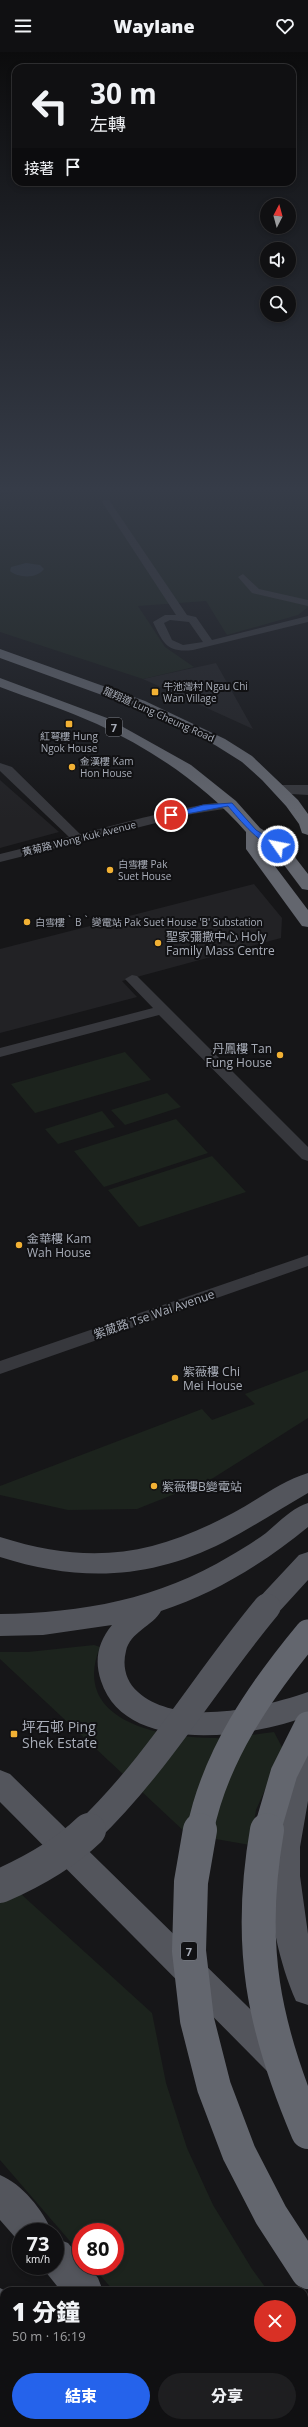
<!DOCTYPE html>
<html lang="zh-TW">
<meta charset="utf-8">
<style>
:root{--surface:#101012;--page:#1e1e20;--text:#f1f3f6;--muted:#9c9d9f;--line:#303032;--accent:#2563eb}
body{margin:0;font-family:"Open Sans","Noto Sans TC",sans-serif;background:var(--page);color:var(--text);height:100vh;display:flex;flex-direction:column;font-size:15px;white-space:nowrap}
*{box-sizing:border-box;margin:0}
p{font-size:13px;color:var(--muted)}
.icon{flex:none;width:22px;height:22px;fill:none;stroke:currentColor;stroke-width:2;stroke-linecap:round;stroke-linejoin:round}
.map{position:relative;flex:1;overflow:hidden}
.details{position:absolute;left:0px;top:2235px;width:308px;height:140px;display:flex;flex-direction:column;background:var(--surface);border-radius:12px 12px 0 0;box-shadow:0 2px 6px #0003,0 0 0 1px var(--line)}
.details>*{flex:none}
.hud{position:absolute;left:12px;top:12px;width:284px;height:122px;border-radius:12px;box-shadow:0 2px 6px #0003,0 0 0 1px var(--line);background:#101012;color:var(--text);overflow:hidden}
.needle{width:26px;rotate:6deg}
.controls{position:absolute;left:260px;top:146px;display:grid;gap:8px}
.controls a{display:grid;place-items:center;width:36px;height:36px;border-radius:50%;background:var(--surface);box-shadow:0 2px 6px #0003,0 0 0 1px var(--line);font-size:20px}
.speed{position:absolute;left:12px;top:2171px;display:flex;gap:8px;font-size:20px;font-weight:700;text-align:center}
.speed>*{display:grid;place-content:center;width:52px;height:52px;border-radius:50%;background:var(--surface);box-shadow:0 2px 6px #0003,0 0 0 1px var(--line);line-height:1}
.speed small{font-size:10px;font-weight:400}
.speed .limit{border:6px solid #d22;background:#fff;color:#111}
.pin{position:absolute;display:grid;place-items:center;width:34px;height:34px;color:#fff;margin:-17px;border:2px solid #fff;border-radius:50%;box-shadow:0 1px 4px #0007}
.me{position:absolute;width:44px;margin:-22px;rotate:303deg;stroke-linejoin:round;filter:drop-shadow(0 0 3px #0008)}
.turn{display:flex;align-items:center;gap:14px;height:84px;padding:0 12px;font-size:18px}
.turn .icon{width:52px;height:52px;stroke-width:2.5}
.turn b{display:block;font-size:28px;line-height:34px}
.then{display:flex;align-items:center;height:38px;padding:0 12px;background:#0003;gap:8px;font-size:15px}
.round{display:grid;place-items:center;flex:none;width:42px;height:42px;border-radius:21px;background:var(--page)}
.overview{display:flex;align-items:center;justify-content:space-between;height:68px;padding:0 12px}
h1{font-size:24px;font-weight:800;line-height:30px}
.primary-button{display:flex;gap:8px;margin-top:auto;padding:8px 12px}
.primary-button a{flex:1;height:46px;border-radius:24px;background:var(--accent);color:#fff;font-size:16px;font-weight:800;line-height:46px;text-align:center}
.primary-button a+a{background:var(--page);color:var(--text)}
header{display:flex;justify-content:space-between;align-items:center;height:52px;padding:0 12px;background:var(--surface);font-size:18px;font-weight:800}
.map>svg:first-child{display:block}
.built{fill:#222225}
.green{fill:#1c231d}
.water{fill:#2c353c}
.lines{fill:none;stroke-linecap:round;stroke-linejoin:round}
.lane{fill:#37383d;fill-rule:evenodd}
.street{fill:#37383d;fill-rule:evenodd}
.primary{fill:#53555c;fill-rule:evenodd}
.highway{fill:#63666e;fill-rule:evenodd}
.primary-bridge-far1{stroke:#53555c;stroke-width:27}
.primary-bridge{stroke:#53555c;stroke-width:34}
.highway-bridge-far1{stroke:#63666e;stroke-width:27}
.highway-bridge{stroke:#63666e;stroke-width:34}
.route{fill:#2563eb;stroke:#184099}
.poi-dot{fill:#f2b134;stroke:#111113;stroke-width:1.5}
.labels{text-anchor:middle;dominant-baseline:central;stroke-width:4;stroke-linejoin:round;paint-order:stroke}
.far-poi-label{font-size:10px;fill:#a8adb8;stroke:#111113;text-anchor:start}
.far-street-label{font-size:10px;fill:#a8adb8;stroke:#111113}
.shield{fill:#111113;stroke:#7b7e86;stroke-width:1}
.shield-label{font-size:11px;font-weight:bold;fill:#a8adb8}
.poi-label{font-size:12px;fill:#a8adb8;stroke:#111113;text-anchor:start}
.street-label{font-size:12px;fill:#a8adb8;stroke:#111113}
.near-poi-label{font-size:14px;fill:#a8adb8;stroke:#111113;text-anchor:start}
</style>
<header><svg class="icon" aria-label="menu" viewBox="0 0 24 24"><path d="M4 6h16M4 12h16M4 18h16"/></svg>Waylane<svg class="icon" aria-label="heart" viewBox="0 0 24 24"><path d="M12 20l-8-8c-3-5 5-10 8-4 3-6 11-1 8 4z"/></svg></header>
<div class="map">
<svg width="308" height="2375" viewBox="0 0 308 2375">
<rect width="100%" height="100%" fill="#161618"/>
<!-- built -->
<path class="built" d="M216,611L253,677L143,627Z
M0,728L59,780L0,796Z
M254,832L282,866L281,886L122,929L137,945L0,981V897Z"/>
<!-- green -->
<path class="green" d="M37,435H308V555L298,563L227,583L206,549L138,554L165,595L194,615L143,627L0,580V444Z
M125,1000L151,1028L35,1061L11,1032Z
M167,1041L181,1055L125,1073L111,1058Z
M102,1059L115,1075L58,1092L45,1077Z
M176,1067L208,1101L104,1135L74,1099Z
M212,1104L246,1140L139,1175L108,1138Z
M308,1318V1366L210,1428L137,1457L68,1458L0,1443V1434L202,1357L212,1368L255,1352L245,1342Z
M94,1593L100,1595C70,1669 160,1686 213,1686C233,1687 254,1682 274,1680L283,1697L256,1758L250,1793L187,1782L0,1607V1600H28Z
M0,1823L152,1961L166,2031L187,2096L213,2153L252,2217L268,2239H114L92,2214H115V2180H81V2202L0,2108Z
M304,2287L308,2293V2375H256L252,2371H304Z"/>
<!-- water -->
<path class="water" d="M26,511L40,513L44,517C37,527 18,526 10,519L11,515Z"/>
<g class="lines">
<!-- lane -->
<path class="lane" d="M103,448H109L187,563L196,565L212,588L308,564V570L193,598C167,601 163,591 153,570L165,563H176L102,450ZM170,568L189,570L203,590L183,593L172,588L164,571Z
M243,522L259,537L308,548V554L252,541L238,525Z
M0,711L12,715L80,782C100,777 228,741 236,752L230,756L192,762L0,810V802L69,785L0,719Z
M132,923L137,924L308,1095V1109L302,1107L159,963L0,1005V996L153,956L125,927Z
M308,1203V1214L0,1322V1309Z
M9,2371H41L39,2375H7Z"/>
<!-- street -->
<path class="street" d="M281,733H308V743L275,741L273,738L275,735Z"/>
<!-- primary -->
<path class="primary" d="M308,1421V1441C280,1457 253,1475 224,1490C149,1528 79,1530 0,1505V1485C89,1513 151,1505 233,1461C258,1448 281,1429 308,1421Z
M308,1451V1475C264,1511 216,1541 161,1559C153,1574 130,1580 126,1599C122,1614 126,1630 138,1640C178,1676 262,1656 308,1640V1664C251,1686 125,1704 101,1629C94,1608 98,1590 112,1573L43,1583L0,1584V1562C82,1561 159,1547 230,1504C242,1497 255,1489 266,1481C279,1470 292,1456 308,1451Z
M308,1500V1528L277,1562L267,1566L257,1562L253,1555L257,1548L299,1503Z
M308,1699V1749L300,1795V1824L308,1882V1953L296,1949C272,1894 263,1827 273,1767C277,1745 287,1723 298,1702Z
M0,1718L10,1722L292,1998L297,2009L292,2020L280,2025L268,2020L0,1750Z
M0,2123C22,2132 43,2158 52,2180H21V2192L0,2168Z
M55,2186L68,2191L81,2206V2214H88L98,2226L103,2239H61L41,2214H55Z
M0,2236L6,2239H4V2279L0,2277Z
M92,2371H134L135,2375H93Z
M205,2371H247L248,2375H206Z"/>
<!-- highway -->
<path class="highway" d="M0,597L145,649L225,687L252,704L298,748L308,762V783L302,781L299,772L286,754L262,728L242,710L215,693L135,655L0,606Z
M0,626L107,666L191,713L236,749L260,776L284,791L308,822V838L302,837L272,797L262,791V797L308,858V875L302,874L246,797V780C205,733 153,698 97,672C66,658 32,647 0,635Z"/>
<!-- primary-bridge-far1 -->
<path class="primary-bridge-far1" d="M88,1779C157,1713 206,1628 267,1555"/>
<!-- primary-bridge -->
<path class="primary-bridge" d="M0,1834C32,1820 63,1803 89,1778"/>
<!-- highway-bridge-far1 -->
<path class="highway-bridge-far1" d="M200,1779C215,1704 260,1639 308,1581
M267,1779L284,1721L308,1673"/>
<!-- highway-bridge -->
<path class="highway-bridge" d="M200,1778L191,1830L189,1899L197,1968L214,2035L239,2101L271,2163L308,2220
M267,1778C247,1893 263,1974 308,2080"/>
</g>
<!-- sky -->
<linearGradient id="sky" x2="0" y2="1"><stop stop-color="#0c0c0d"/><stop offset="0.57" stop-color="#363c48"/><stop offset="1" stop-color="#363c48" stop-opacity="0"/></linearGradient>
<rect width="308" height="767" fill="url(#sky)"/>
<!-- route -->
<path class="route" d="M232,751L256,778L280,793V796C264,798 238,766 228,754L171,765L168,763L203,753Z"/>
<!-- markers -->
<g class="poi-dot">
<rect x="151" y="636" width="8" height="8" rx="2"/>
<rect x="65" y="668" width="8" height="8" rx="2"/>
<circle cx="72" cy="715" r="4"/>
<circle cx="110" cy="818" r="4"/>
<circle cx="27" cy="870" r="4"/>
<circle cx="158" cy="891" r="4"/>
<circle cx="280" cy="1003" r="4"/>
<circle cx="19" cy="1193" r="4"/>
<circle cx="175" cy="1326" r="4"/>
<circle cx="154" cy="1434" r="4"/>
<rect x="10" y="1678" width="8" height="8" rx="2"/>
</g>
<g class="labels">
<!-- far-poi labels -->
<g class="far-poi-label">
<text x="163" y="634">牛池灣村 Ngau Chi<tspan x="163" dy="12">Wan Village</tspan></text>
<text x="69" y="684" text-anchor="middle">紅萼樓 Hung<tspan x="69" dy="12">Ngok House</tspan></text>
<text x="80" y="709">金漢樓 Kam<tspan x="80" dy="12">Hon House</tspan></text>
<text x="118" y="812">白雪樓 Pak<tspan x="118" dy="12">Suet House</tspan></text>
<text x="35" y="870">白雪樓‵B‵變電站 Pak Suet House 'B' Substation</text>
</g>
<!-- far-street labels -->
<g class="far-street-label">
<text transform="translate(159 662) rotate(24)">龍翔道 Lung Cheung Road</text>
<text transform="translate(79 786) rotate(-14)">黃菊路 Wong Kuk Avenue</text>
</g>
<!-- shield labels -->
<g class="shield">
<rect x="106" y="666" width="16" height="18" rx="3"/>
<rect x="181" y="1890" width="16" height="18" rx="3"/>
</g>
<g class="shield-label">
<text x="114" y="675">7</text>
<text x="189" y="1899">7</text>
</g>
<!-- poi labels -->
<g class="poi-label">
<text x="166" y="884">聖家彌撒中心 Holy<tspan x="166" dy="14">Family Mass Centre</tspan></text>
<text x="272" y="996" text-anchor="end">丹鳳樓 Tan<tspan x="272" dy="14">Fung House</tspan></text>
<text x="27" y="1186">金華樓 Kam<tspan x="27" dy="14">Wah House</tspan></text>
<text x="183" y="1319">紫薇樓 Chi<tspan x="183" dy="14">Mei House</tspan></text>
<text x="162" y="1434">紫薇樓B變電站</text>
</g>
<!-- street labels -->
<g class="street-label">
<text transform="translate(154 1262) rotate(-19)">紫葳路 Tse Wai Avenue</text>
</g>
<!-- near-poi labels -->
<g class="near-poi-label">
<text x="22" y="1674">坪石邨 Ping<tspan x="22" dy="16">Shek Estate</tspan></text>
</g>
</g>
</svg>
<div class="controls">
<a><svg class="needle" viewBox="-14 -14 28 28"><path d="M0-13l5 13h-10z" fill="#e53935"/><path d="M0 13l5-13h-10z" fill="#9c9d9f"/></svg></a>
<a><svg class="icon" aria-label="sound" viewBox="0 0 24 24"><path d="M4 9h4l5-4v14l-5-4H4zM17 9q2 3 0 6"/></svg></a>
<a><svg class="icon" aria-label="search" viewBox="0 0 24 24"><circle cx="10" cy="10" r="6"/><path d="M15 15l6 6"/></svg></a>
</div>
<div class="speed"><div>73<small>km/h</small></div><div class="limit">80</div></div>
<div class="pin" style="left:171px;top:763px;background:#d93025"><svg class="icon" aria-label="arrive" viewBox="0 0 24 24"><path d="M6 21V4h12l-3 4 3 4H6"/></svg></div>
<svg class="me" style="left:278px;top:794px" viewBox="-20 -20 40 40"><circle r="17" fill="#2563eb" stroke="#fff" stroke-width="3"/><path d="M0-11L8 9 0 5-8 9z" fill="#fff"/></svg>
<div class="hud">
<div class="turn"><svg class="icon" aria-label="left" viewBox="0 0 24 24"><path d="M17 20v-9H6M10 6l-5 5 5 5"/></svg><div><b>30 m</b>左轉</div></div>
<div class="then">接著<svg class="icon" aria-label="arrive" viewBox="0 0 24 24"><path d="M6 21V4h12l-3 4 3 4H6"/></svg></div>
</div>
<section class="details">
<div class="overview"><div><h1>1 分鐘</h1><p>50 m · 16:19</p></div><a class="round" style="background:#d93025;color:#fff"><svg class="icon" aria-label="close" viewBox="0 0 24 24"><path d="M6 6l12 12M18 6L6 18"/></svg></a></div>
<div class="primary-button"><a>結束</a><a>分享</a></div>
</section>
</div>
